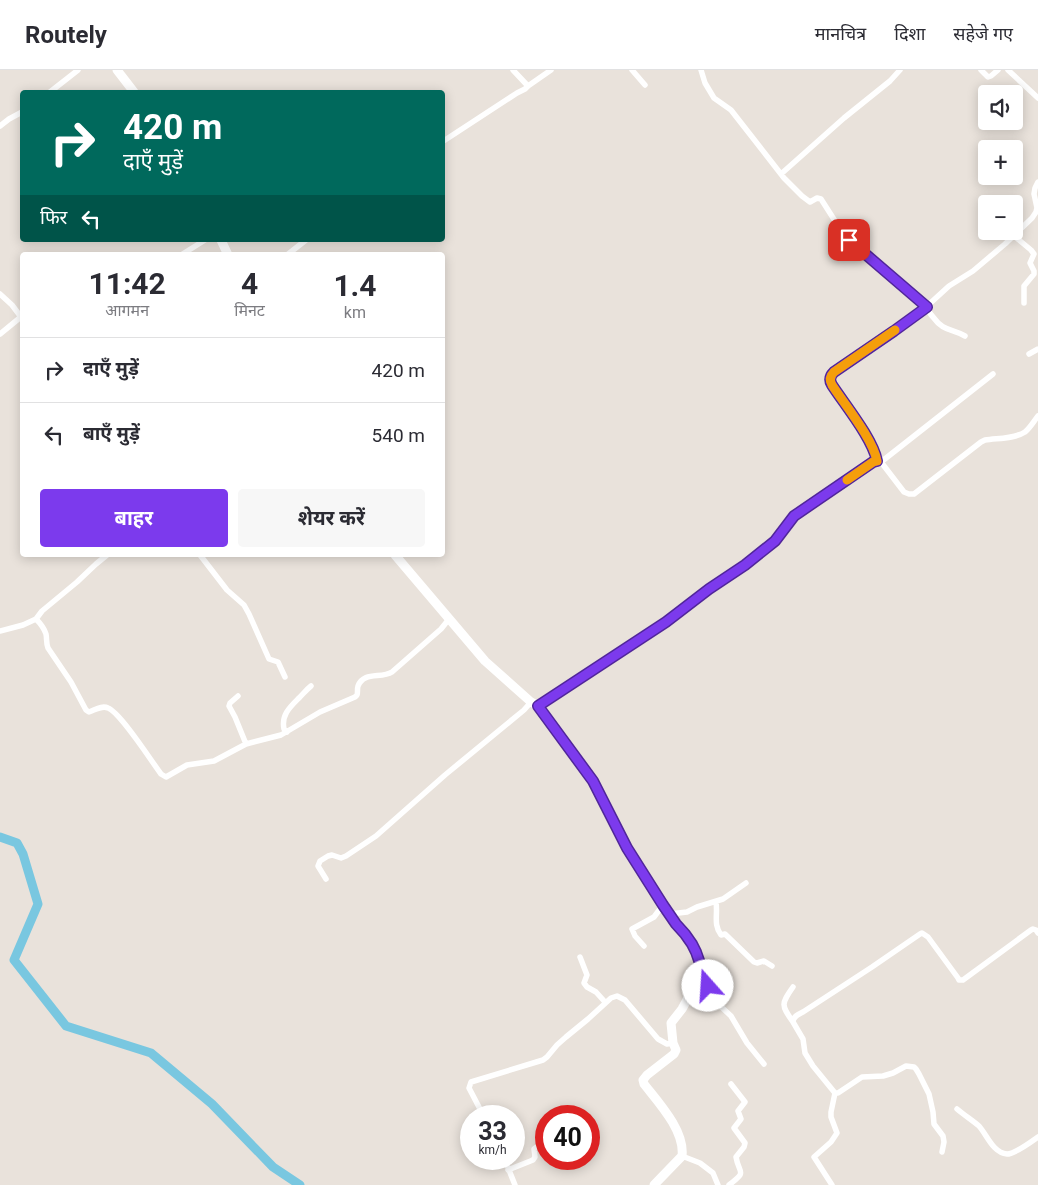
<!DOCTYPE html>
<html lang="hi">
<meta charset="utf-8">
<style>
:root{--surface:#fff;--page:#f7f7f7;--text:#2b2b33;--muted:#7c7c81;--line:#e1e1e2;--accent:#7c3aed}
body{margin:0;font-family:Roboto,"Noto Sans Devanagari",sans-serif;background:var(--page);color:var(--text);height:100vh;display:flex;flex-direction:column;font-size:19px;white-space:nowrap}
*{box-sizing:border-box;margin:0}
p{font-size:16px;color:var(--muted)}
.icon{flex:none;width:28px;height:28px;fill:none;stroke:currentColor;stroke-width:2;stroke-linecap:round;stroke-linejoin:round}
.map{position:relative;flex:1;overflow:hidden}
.details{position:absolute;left:20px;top:182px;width:425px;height:305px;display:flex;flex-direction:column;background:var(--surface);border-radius:5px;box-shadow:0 2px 12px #0003}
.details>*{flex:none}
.banner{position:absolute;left:20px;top:20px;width:425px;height:152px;border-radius:5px;box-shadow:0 2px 12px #0003;background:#00695c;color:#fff;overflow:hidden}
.buttons{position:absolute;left:978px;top:15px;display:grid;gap:10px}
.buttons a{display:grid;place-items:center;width:45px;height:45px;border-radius:5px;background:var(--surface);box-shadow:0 2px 12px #0003;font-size:25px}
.speed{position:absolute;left:460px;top:1035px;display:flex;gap:10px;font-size:25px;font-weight:700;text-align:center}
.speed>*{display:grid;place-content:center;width:65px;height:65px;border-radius:50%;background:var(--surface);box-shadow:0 2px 12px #0003;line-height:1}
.speed small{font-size:12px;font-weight:400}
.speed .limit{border:8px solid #d22;background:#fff;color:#111}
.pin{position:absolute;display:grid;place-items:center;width:42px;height:42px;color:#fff;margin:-21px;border-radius:10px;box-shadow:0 2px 8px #0006}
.me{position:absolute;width:55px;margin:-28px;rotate:341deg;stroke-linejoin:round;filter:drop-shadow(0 0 4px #0008)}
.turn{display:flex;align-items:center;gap:18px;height:105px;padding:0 20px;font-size:22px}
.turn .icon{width:65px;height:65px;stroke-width:2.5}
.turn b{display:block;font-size:35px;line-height:42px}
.then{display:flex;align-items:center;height:48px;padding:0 20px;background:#0003;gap:10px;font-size:19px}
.eta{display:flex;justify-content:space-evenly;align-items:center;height:85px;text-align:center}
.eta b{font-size:30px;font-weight:700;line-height:35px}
.primary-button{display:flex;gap:10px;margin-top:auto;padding:10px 20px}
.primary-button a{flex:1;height:58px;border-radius:5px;background:var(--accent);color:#fff;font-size:20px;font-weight:700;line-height:58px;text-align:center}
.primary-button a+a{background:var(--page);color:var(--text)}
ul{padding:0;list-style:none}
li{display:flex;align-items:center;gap:15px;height:65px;padding:0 20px;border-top:1px solid var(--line)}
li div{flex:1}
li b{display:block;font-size:19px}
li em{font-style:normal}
header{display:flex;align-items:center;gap:30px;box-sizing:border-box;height:70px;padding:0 25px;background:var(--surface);border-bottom:1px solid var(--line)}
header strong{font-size:24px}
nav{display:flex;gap:28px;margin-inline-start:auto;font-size:18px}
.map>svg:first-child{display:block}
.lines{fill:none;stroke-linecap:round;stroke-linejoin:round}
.river{stroke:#79c7e0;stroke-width:9}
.street{stroke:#fff;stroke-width:5.5}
.secondary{stroke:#fff;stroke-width:9}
.route-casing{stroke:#51269a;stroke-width:12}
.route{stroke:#7c3aed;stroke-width:9}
.slow{stroke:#f59e0b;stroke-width:9}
</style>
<header>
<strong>Routely</strong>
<nav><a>मानचित्र</a><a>दिशा</a><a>सहेजे गए</a></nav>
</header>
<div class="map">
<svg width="1038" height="1115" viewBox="0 0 1038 1115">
<rect width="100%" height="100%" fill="#e9e2db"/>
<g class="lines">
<!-- river -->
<path class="river" d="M0,767L17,773L23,784L38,834L14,890L66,956L151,983L212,1034L273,1097L300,1115"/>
<!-- street -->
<path class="street" d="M632,0L645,15
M701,0L705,13L714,28L731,40L784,108L802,126L810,132L817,128L821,129L844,165L849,171L927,237C928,242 930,243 933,247C944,262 951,258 965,266
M981,0L988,7L991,6L998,0
M1008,0L1038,28
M528,16L551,0
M50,22L78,0
M0,56L9,49L22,42
M442,72L517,23L525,19L528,16L513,0
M781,104L844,48L890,11L900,0
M1013,165L1031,180L1034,184L1030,193L1034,201V204L1024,216V233
M181,185L205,170
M287,185L306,170
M0,224L12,235L21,247
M0,264L22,246
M1029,284L1038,279
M877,391C873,369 844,334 832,315C829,310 830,306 834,302L914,248L949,216L973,201L1005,174L1032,148L1036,142L1037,138L1034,124L1035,118L1038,112
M881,392L993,304
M200,485L227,520L244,535L249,544L269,589L278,592L285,607
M36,549C40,553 44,558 46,564C47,569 46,573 48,578L71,612L86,640L89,642C95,640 102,635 108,638C120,642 152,692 161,704L166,707L187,695L214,691L246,674L281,665L320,642L355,627L357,625C358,622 357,619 358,616C364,601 381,609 392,602L441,559L449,549
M0,561L23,555L36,549L42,541L77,512L96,494L107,485
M238,626L230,633L229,636L235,647L246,674
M538,636L666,552L709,519L745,495L775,471L794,445L873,393L877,391L881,392L904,422L909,424H914L981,372L985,370C997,368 1014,369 1025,362C1030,358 1034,351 1038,346
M287,662L284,659C281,645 290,637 299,628C303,624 306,620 311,616
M326,809L318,796L320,791L328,786L332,785L341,788L346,786L376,766L445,705L524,640L531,632
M716,832C718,845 713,854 721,865L725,864L754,892L757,893L764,891L772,896
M670,844L687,842L697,837L723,829L746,813
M644,876L635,866L632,859L654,847L663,835
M580,887L587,905L584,913L587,917L596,922L605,932
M793,917C781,934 781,935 793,952
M706,920L715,931L731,946L747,973L764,994
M957,1039C964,1045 972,1050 979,1056C987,1065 993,1083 1007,1084C1015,1084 1031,1072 1038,1067
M478,1046L480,1039L469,1018L471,1012L543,990L547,987L557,975L566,967L588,949L611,928L617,926L625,930L658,969L667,974L673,973
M942,1082L944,1072L943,1066L934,1054L933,1042L929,1024L919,1004L916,999L914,997L906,996L893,1003L883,1006L862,1007L838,1023H835L813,996L805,983L803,969L793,952C793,946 799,944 803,942L872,897L920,864L922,863L928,867L958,908L959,910H963L1031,860L1033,859L1036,860L1038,863
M682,1086L700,1093L713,1103L718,1115
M502,1089L507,1095L515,1115
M508,1100L533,1090L535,1087L534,1079L546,1070
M729,1115C748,1100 739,1105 736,1087L744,1077L745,1073L734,1058L741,1049L738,1041L745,1032L731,1014
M832,1115L814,1087L831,1072L837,1063L831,1047V1042L835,1023"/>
<!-- secondary -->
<path class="secondary" d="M117,0L134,22
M221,170L228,185
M395,485L485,591L531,632L538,636L541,640L593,711L627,778L663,835L676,854L685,863L692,874L696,881L708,917L706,920L689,926L682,939L671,953L673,973L676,980L674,984L647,1005L643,1010L644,1014C659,1033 685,1061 682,1086L654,1115"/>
</g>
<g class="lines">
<!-- route casing -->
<g class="route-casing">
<path id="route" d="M708,916L696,882L692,874L685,864L676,854L663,835L627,778L593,711L538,636L666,552L709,519L745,495L775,471L794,446L873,392L877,391C873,369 845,335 832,315C829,310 830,306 834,302L894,261L927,237L849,170"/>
</g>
<!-- route -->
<use href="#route" class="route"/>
<!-- slow -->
<path class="slow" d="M847,410L873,392L877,391C873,369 845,335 832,315C829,310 830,306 834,302L895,260"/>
</g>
</svg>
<div class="buttons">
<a><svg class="icon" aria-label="sound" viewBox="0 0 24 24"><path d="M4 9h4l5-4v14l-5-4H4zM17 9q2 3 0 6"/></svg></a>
<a>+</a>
<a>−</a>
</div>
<div class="speed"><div>33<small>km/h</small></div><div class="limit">40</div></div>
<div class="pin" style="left:849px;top:170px;background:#d93025"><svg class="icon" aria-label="arrive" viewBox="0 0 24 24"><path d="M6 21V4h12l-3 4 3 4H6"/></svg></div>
<svg class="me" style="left:708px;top:916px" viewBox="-20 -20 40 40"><circle r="19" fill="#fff"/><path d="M0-13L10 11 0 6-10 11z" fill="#7c3aed"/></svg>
<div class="banner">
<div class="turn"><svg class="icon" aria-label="right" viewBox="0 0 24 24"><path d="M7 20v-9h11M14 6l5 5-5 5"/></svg><div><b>420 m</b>दाएँ मुड़ें</div></div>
<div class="then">फिर<svg class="icon" aria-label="left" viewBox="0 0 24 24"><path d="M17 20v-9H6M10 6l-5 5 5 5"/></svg></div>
</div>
<section class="details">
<div class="eta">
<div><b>11:42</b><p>आगमन</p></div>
<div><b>4</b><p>मिनट</p></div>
<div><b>1.4</b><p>km</p></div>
</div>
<ul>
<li><svg class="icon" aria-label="right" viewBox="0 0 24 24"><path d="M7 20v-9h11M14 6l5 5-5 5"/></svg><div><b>दाएँ मुड़ें</b></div><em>420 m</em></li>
<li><svg class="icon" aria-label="left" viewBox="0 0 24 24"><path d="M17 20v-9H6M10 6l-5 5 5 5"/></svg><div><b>बाएँ मुड़ें</b></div><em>540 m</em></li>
</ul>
<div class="primary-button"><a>बाहर</a><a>शेयर करें</a></div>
</section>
</div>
